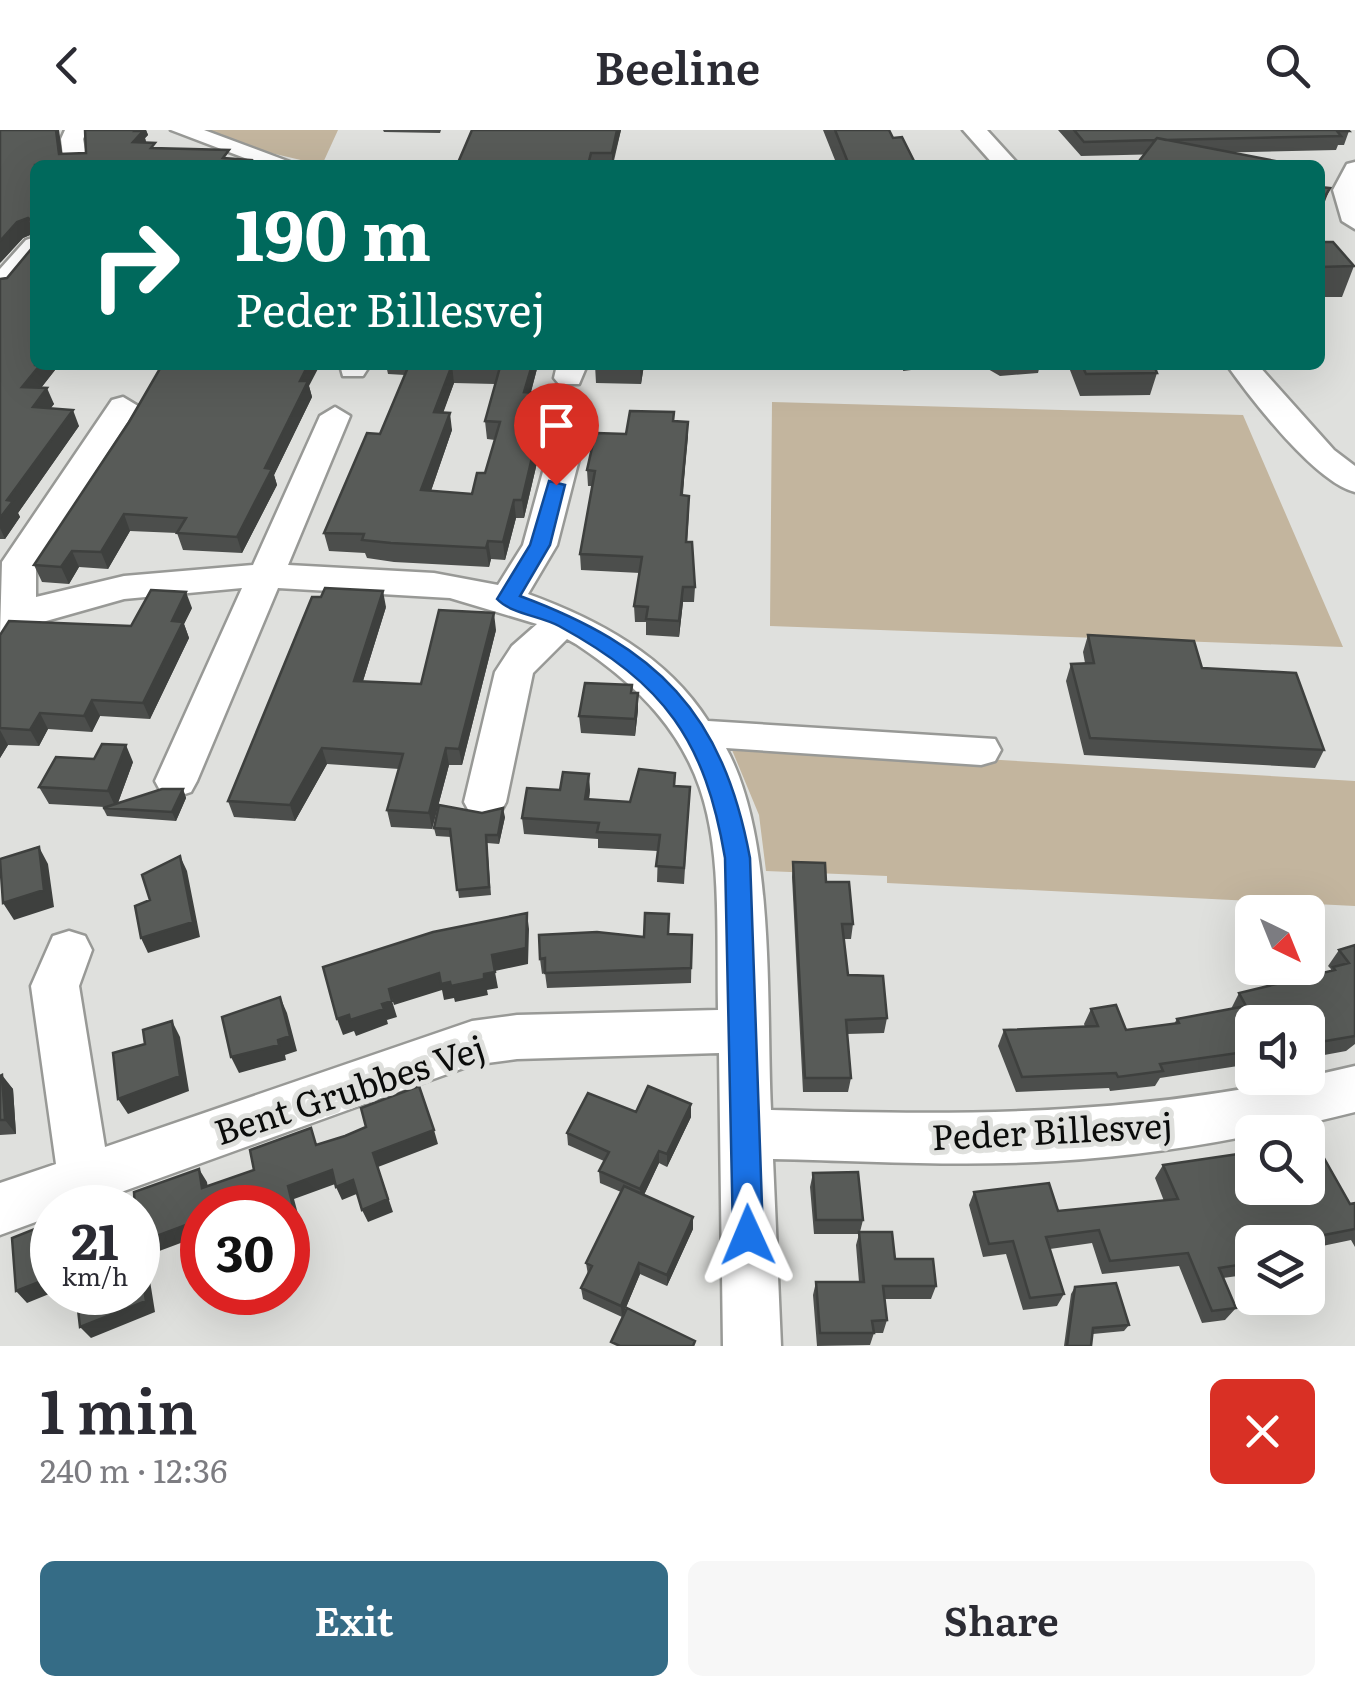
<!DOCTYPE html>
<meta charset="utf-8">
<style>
:root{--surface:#fff;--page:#f7f7f7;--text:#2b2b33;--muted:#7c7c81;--accent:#356c86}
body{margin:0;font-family:Literata,serif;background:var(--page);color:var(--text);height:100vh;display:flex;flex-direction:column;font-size:38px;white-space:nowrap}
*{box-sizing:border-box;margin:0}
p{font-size:32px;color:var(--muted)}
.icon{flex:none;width:55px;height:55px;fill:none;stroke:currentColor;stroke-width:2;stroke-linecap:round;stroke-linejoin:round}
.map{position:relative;height:1216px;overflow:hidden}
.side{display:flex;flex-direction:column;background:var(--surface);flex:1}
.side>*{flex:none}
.guide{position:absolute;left:30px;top:30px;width:1295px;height:210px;border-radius:15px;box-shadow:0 10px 40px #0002;background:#00695c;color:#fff;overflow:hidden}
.needle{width:65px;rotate:137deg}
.controls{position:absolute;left:1235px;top:765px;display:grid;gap:20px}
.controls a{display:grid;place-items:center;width:90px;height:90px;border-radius:15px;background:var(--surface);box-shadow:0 10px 40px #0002;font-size:50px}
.speed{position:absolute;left:30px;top:1055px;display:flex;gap:20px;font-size:50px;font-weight:700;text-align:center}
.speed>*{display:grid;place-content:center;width:130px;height:130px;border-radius:50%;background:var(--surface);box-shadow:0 10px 40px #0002;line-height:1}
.speed small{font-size:25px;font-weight:400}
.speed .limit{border:15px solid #d22;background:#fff;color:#111}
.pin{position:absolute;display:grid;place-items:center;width:85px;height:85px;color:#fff;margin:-102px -42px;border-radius:50% 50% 50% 0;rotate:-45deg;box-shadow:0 0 10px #0007}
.pin .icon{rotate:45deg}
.me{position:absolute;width:110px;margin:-55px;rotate:359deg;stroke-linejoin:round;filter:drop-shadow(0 0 8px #0008)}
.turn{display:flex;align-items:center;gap:35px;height:210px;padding:0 40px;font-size:45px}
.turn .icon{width:130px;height:130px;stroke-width:2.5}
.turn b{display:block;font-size:70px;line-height:85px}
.round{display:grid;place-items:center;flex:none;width:105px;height:105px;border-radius:15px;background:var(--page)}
.overview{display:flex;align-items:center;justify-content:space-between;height:170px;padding:0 40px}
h1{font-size:60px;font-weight:600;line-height:75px}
.action{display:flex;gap:20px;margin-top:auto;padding:20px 40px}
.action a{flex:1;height:115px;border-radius:15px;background:var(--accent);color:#fff;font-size:40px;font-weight:600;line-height:115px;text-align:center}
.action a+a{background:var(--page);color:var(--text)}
header{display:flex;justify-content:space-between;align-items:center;height:130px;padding:0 40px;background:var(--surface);font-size:45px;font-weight:600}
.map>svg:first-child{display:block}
.green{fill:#c3b59e}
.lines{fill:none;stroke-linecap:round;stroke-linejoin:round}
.minor-casing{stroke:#989996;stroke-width:5}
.minor{fill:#fff;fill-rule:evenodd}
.wall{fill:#4c4e4c;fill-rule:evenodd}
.shaded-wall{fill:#3e403e}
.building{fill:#585b58;stroke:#3e403e;stroke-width:2.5;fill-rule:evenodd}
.route{fill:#1a73e8;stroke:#114b97;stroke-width:2.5}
.labels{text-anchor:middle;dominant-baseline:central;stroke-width:10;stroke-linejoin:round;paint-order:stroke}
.near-street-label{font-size:35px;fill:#0b0c0b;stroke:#dfe0dd}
</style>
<header><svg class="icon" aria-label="back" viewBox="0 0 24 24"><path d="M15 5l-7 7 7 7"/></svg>Beeline<svg class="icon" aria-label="search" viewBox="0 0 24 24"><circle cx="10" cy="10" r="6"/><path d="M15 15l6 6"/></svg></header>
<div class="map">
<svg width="1355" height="1216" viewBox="0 0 1355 1216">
<rect width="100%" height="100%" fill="#dfe0dd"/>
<!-- green -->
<path class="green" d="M201,0H338L322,35L254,19Z
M772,272L1243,285L1343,517L770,496Z
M747,615L1355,651V776L887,753V746L766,741L759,685L732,620Z"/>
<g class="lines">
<!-- minor casing -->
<g class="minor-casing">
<path id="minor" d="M65,0H87L83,9L88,35H64L61,9Z
M171,0H204L298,35H263Z
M963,0H987L1019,35H994Z
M1355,32V99L1342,91L1333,60L1347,34Z
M35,107V131L10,161L0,163V139L26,110Z
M340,235H370L363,246H343Z
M557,235H587L579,254H559L554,248Z
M1227,235H1258L1334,320L1355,336V362C1315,352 1251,269 1227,235Z
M123,267L138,276L36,432V467L124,446L253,435L320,286L335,277L350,286L288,435L434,443L498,455L523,415L555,298L571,289L587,298L557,415L528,464C597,489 667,526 708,591L995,609L1001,620L995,631L981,635L726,618C776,709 766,875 771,980C979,986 1150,986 1355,936V982C1256,1007 1160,1025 1056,1031C962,1037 867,1031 773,1029L781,1216H723L719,923L517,929L472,935L77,1078H52V1086L0,1105V1053L56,1034L31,856L53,806L69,801L85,806L92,820L79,856L105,1017L472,891L517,885L718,880C716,712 731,617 576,514L567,509L533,543L506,672L500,683L485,688L470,683L464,672L495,542L512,516L537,494L450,468L278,458L197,651L191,662L176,667L161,662L155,651L242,458L124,469L0,504L2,432L112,270Z"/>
</g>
<!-- minor -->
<use href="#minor" class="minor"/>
</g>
<!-- wall -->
<path class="wall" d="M85,0H146L148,5L145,8L146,13L35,235H59L41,258L54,274L50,278L79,296L18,383L20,387L5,409H0V149L7,148L32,118L33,104L23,108L0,133L62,24L86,23Z
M383,0H441L440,3L384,2Z
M472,0H621L613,35H457Z
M823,0H889L893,8L916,35H837Z
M1058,0H1348L1349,1L1344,15H1338L1336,20L1081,26Z
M1320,112L1354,136L1342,167H1320Z
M386,235H538L531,262L537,263L538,280L533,302H538L540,320L524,388H516L505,430L491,429L489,437L394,432L367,428L365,423L329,421L324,403L380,304L405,245L388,244ZM454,253L495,254L485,291L487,309L495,310L485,343L472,364L431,361L452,300L443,282Z
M595,235H644L641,254L596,253Z
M981,235H1040L1038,243L1000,246Z
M1068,235H1154L1157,243L1150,265L1080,266Z
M309,256L312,267L274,345L277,355L242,423L183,420L177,403L130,401L108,439L79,437L69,454L42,452L34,435L129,292Z
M674,282V291L688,292L683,365L689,381L687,412L695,457L694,472H683L679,507L646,505V492H635L634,476L640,443L581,440L580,424L592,356H588L587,340L626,304Z
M386,477L363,551L421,554L496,500L462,635H449L432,699L391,697L387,680L399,639L327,634L295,691L234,687L228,671Z
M192,478L184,494L189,508L150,589L100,586L92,602L48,599L39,616L8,615L0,628V505L131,496Z
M1088,505L1202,538L1324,620L1315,638L1084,625L1066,551L1071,534L1085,533L1083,522Z
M633,563H638V580L635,606L581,603L579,586Z
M133,632L118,673L183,659L186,668L176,691L107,686L103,678L105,677L49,674L39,657Z
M675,643V656L690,657L684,754L657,752L658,721L598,718V709L524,704L522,688L560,660H590L589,669L630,672Z
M505,687L499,714L487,713L491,765L459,768L451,707L436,706L434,698Z
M793,732L826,752L853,794L851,809H844L848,845L887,888L884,903L847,904L851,948L848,962H803L792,747Z
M669,804L692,805L691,853L547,858L545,843L542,844L540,829L644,807Z
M1355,815V914L1346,921L1308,928V892H1252L1251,934L1160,948L1155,956L1110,961L1109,958L1016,962L998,916L1004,900L1085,897L1084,894L1091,879L1126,900L1174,894L1177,889L1231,879L1239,863L1330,841L1331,839L1328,836L1339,820Z
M0,946L13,959L16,1004L0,1005Z
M691,974V987L667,1037L659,1033L644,1065L693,1099L667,1156L640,1144L622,1187L583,1169L581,1158L588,1145L586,1133L621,1062L600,1053L599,1041L604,1031L568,1015L567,1003L636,982Z
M1163,1035L1350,1074L1355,1073V1117L1351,1110L1308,1119V1112H1252V1144L1223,1148L1236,1178L1225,1190L1202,1193L1179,1136L1102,1144L1092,1113L1050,1119L1064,1164L1057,1176L1023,1180L1006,1124L983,1127L969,1075L974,1062L1058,1081L1164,1071L1155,1048Z
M813,1043L863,1090L860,1102L895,1129L936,1156L931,1169H885L887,1190L883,1203H874L870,1215L817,1216L813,1165L816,1152H859L856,1115L859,1104H814L810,1057Z
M1075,1157L1129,1195L1124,1201L1093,1204L1091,1216H1064L1071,1164Z"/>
<!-- shaded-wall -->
<path class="shaded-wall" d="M56,0H59L64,35L59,24Z
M136,0H146L148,5L145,8L147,15L133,12Z
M617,0H621L612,35V23Z
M1330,58L1320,85V75Z
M28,88L34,103L23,108L0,133V111L17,92Z
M40,235H59L29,273L22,257Z
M308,235H320L309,256L312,267L274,345L277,355L242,423L237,407L300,251Z
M452,235L454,253L437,300L434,282Z
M532,235H538L526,280L524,262Z
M641,235H644L641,254L640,238Z
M904,235H952L903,241Z
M47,258L54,274L39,294L33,277Z
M537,263L538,280L529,319L527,301Z
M73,280L79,296L18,383L20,387L5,409L0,398V388L7,370Z
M450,283L452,300L425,378L421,360Z
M688,292V307L681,381V365Z
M538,302L540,320L524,388L522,370Z
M514,370L516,388L505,430L503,412Z
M124,384L130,401L108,439L101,422Z
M488,411L491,429L489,437L486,418Z
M72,421L79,437L69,454L61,437Z
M683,457V472L679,507V491Z
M383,461L386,477L358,567L354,551Z
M186,462L192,478L184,494L189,508L150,589L143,573L172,491Z
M494,483L496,500L462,635L459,619Z
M638,563V580L635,606V589Z
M92,570L100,586L92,602L84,586Z
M40,583L48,599L39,616L30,600Z
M0,600L8,615L0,628Z
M126,615L133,632L116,678L108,661Z
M322,618L327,634L295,691L290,675Z
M446,618L449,635L432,699L429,683Z
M589,644L590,660L587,685L585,669Z
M183,659L186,668L176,691L172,682Z
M503,678L505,687L499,714L498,705Z
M39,717L48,734L54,777L14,790L3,773Z
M180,726L187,741L200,807L148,823L141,808Z
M527,783L529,799L528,834L495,841L492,825Z
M495,842L498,858L487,860L488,865L455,872L454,868L444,870L442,860L394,875L389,859L439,843L484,844Z
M280,867L287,883L297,921L285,925L286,930L239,943L231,927L278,910Z
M392,871L397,887L387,890L382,874Z
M384,879L388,894L356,906L354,901L343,905L337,889L349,885Z
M172,891L180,907L189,961L128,984L118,969Z
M2,945L13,959L16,1004L5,990Z
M691,974V987L667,1037V1024Z
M434,1000L438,1014L378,1037L393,1082L368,1092L362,1080L373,1023Z
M659,1021V1033L641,1071L640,1059Z
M199,1039L207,1052L210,1071L202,1058Z
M332,1040L338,1053L294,1069L305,1110L288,1117V1056Z
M353,1050L359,1063L342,1070L336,1057Z
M693,1087V1099L667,1156V1145Z
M202,1089V1105L146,1126L155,1182L91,1208L80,1197L138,1113Z
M639,1133L640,1144L622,1187L621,1176Z
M52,1147V1162H54L27,1173L16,1161Z"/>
<!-- building -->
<path class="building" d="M0,0H56L59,24L86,23L85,0H136L135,1H143L133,12L155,13L151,18L229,20L223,28L251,30L246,35H35V235H40L22,257L47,258L33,277L73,280L7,370L13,371L0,388V149L7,148L32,118L33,92L28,88L17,92L0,111Z
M472,0H617L612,23H591L588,35H457Z
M835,0H889L893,8L902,7L916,35H849Z
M1074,0H1348L1349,1H1337L1341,6L1166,10L1157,8L1155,10L1084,12Z
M1157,8L1296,35H1136Z
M1320,57L1330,58L1320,75Z
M1320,112H1333L1354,136L1320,137Z
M162,235H308L300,251H308L265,338L272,339L237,407L177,403L186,388L124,384L101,422L72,421L61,437L34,435L129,292Z
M409,235H532L524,262L537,263L527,301L538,302L522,370H514L503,412L488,411L486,418L391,413L362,410L364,404L324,403L367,303L380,304ZM452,235L500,237L485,291L500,292L485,343H477L472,364L421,360L450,283L434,282Z
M595,235H641L640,238Z
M1082,235H1154L1157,243L1086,244Z
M630,281L674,282L673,291L688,292L681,365L689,366L686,412H692L695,457H683L679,491L646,489L648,477L634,476L642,427L580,424L595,341L587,340L594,309L597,303L626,304Z
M325,458L383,461L354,551L421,554L439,480L494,483L459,619L446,618L429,683L387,680L403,624L322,618L290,675L228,671L312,467H321Z
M151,460L186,462L172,491L183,492L143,573L92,570L84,586L40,583L30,600L0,598V505L9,491L131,496Z
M1088,505L1194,511L1202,538L1296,543L1324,620L1090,608L1071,534L1094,533Z
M585,553L632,555L631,563H638L635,589L579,586Z
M102,614L126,615L108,661L39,657L56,627L94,629Z
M639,639L675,643L674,656L690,657L684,738L656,736L660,705L597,702L599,693L522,688L527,658L560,660L563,642L589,644L585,669L630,672Z
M162,659H183L172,682L103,678Z
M439,675L482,683L503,678L498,705H486L489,757L457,760L450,699L434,698Z
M39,717L44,760L3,773L0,729Z
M180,726L193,792L141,808L135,776L150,770L142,745Z
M793,732L825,733L826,752H849L853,794H842L848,845L883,846L887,888L846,890L851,948H805Z
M527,783L526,818L492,825L495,842L484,844V849L451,856L450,852L441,854L439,843L389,859L392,871L382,874L384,879L350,890L349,885L337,889L323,837L433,802Z
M645,783L669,784L668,804L692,805L691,838L545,843V828L540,829L539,805L597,802L644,807Z
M1355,815V906L1308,914V892H1285L1283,889L1278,892H1252V921L1160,934L1163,941L1118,947L1116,943L1022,947L1004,900L1098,896L1091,879L1116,875L1126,900L1179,893L1177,889L1246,876L1239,863L1335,840L1333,837L1349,833L1339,820Z
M280,867L290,906L278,910L279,915L231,927L222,887Z
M172,891L180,946L118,969L113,923L145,914L143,900Z
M2,945L5,990H0V946Z
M419,956L434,1000L373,1023L388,1069L362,1080L353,1050L336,1057L332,1040L288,1056L298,1097L288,1102V1078H202V1089L138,1113V1078H135L134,1062L199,1039L202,1058L254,1040L250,1020L311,998L316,1015L345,1006L366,997L361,978Z
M648,956L691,974L667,1024L659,1021L640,1059L599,1041L609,1022L567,1003L588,963L636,982Z
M1320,1021L1350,1074L1355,1073V1099L1288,1112H1252V1133L1219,1138L1236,1178L1212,1181L1188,1123L1110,1131L1099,1100L1046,1107L1064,1164L1030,1168L1013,1111L989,1114L974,1062L1049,1053L1058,1081L1178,1069L1163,1035L1252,1022V1058H1308V1023Z
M858,1042L863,1090H816L813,1043Z
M624,1056L693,1087L667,1145L639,1133L621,1176L581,1158L592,1136L586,1133Z
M52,1092V1147L16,1161L12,1108Z
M859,1102H892L895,1129H933L936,1156H883L887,1190L872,1191L874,1203H820L816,1152H864Z
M138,1116L146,1171L80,1197L76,1162H138Z
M1116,1153L1129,1195L1093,1198L1091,1216H1067L1075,1157Z
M627,1178L695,1211L693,1216H620L611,1212Z"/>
<!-- route -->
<path class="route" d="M549,351L565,355L550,415L520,466C657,517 723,582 750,728L763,1105L759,1116L748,1121L737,1116L733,1105L725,728C705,610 665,554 559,496C541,486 511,484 497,469L530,415Z"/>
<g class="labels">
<!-- near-street labels -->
<g class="near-street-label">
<text transform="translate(349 958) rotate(-18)">Bent Grubbes Vej</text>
<text transform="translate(1052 999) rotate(-3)">Peder Billesvej</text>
</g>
</g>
</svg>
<div class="controls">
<a><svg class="needle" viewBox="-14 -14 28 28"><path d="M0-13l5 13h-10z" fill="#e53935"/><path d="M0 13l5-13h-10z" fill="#7c7c81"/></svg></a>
<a><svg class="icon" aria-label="sound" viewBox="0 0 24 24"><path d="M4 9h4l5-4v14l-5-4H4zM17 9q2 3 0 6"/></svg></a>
<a><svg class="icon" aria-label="search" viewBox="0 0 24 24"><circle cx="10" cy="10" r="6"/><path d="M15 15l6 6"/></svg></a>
<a><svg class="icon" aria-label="layers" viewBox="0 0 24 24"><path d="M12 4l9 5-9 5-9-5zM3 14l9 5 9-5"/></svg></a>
</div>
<div class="speed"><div>21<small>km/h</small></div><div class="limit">30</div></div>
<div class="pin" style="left:556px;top:355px;background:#d93025"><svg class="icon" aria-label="arrive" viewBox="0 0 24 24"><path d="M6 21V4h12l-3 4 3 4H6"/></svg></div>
<svg class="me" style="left:748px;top:1105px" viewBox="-20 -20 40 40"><path d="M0-17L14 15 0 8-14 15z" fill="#1a73e8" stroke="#fff" stroke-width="4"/></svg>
<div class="guide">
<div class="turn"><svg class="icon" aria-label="right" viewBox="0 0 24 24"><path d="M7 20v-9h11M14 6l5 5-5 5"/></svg><div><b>190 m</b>Peder Billesvej</div></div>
</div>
</div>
<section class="side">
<div class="overview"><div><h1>1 min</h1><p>240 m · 12:36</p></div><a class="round" style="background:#d93025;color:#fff"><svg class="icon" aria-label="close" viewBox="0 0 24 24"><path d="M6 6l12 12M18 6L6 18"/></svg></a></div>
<div class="action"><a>Exit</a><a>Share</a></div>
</section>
